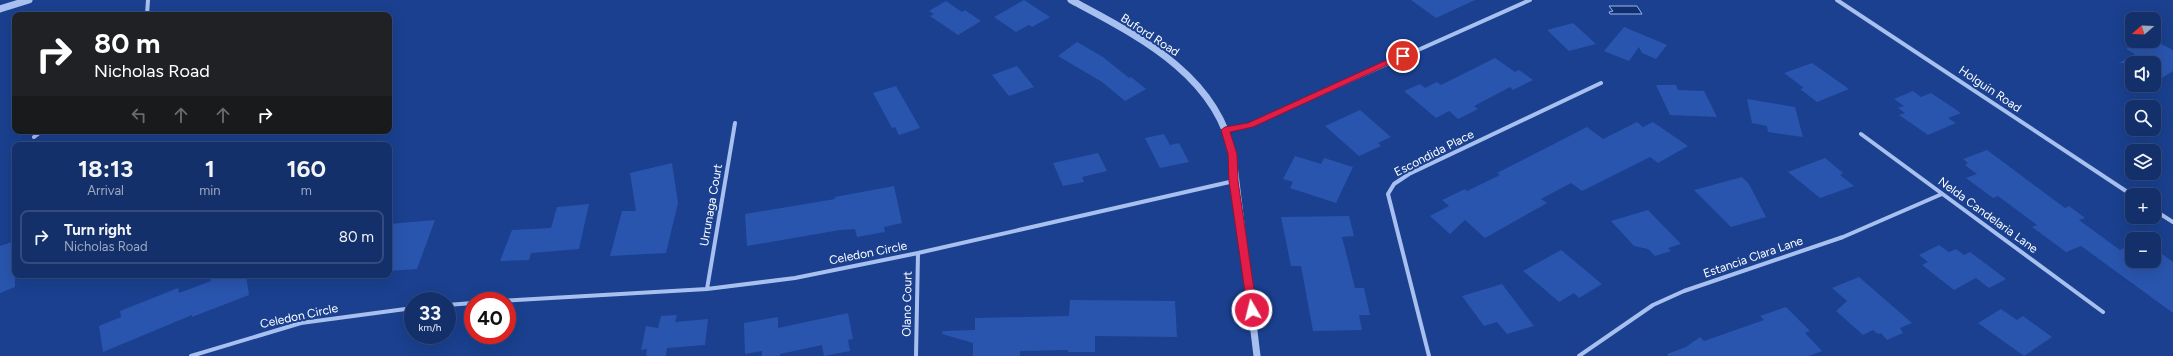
<!DOCTYPE html>
<meta charset="utf-8">
<style>
:root{--surface:#14306b;--page:#1d3871;--text:#f1f3f6;--muted:#9da9c1;--line:#334b7e}
body{margin:0;font-family:Figtree,sans-serif;background:var(--page);color:var(--text);height:100vh;display:flex;flex-direction:column;font-size:15px;white-space:nowrap}
*{box-sizing:border-box;margin:0}
p{font-size:13px;color:var(--muted)}
.icon{flex:none;width:22px;height:22px;fill:none;stroke:currentColor;stroke-width:2;stroke-linecap:round;stroke-linejoin:round}
.map{position:relative;flex:1;overflow:hidden}
.side{position:absolute;left:12px;top:142px;width:380px;height:136px;display:flex;flex-direction:column;background:var(--surface);border-radius:8px;box-shadow:0 4px 16px #0002,0 0 0 1px var(--line)}
.side>*{flex:none}
.banner{position:absolute;left:12px;top:12px;width:380px;height:122px;border-radius:8px;box-shadow:0 4px 16px #0002,0 0 0 1px var(--line);background:#202124;color:#fff;overflow:hidden}
.needle{width:26px;rotate:251deg}
.tools{position:absolute;left:2125px;top:12px;display:grid;gap:8px}
.tools a{display:grid;place-items:center;width:36px;height:36px;border-radius:8px;background:var(--surface);box-shadow:0 4px 16px #0002,0 0 0 1px var(--line);font-size:20px}
.speed{position:absolute;left:404px;top:292px;display:flex;gap:8px;font-size:20px;font-weight:700;text-align:center}
.speed>*{display:grid;place-content:center;width:52px;height:52px;border-radius:50%;background:var(--surface);box-shadow:0 4px 16px #0002,0 0 0 1px var(--line);line-height:1}
.speed small{font-size:10px;font-weight:400}
.speed .limit{border:6px solid #d22;background:#fff;color:#111}
.pin{position:absolute;display:grid;place-items:center;width:34px;height:34px;color:#fff;margin:-17px;border:2px solid #fff;border-radius:50%;box-shadow:0 1px 4px #0007}
.me{position:absolute;width:44px;margin:-22px;rotate:352deg;stroke-linejoin:round;filter:drop-shadow(0 0 3px #0008)}
.turn{display:flex;align-items:center;gap:14px;height:84px;padding:0 16px;font-size:18px}
.turn .icon{width:52px;height:52px;stroke-width:2.5}
.turn b{display:block;font-size:28px;line-height:34px}
.lanes{display:flex;align-items:center;height:38px;padding:0 16px;background:#0003;justify-content:center;gap:20px;direction:ltr}
.lanes .off{opacity:.35}
.eta{display:flex;justify-content:space-evenly;align-items:center;height:68px;text-align:center}
.eta b{font-size:24px;font-weight:700;line-height:28px}
ul{padding:0;list-style:none}
li{display:flex;align-items:center;gap:12px;height:54px;margin:0 8px 6px;padding:0 8px;border:2px solid var(--line);border-radius:8px}
li div{flex:1}
li b{display:block;font-size:15px}
li em{font-style:normal}
.map>svg:first-child{display:block}
.water{fill:#112e6d;stroke:#9ab9f1}
.building{fill:#2955ae}
.lines{fill:none;stroke-linecap:round;stroke-linejoin:round}
.minor{stroke:#a8c0ef;stroke-width:4}
.tertiary{stroke:#a8c0ef;stroke-width:7}
.route{fill:#e11d48;stroke:#92132f}
.labels{text-anchor:middle;dominant-baseline:central;stroke-width:4;stroke-linejoin:round;paint-order:stroke}
.street-label{font-size:12px;fill:#fff;stroke:#1a408f}
</style>
<div class="map">
<svg width="2173" height="356" viewBox="0 0 2173 356">
<rect width="100%" height="100%" fill="#1a408f"/>
<!-- water -->
<path class="water" d="M1609,6H1637L1642,14H1610L1609,12L1613,11Z"/>
<!-- building -->
<path class="building" d="M1024,0L1050,17L1032,27L1029,25L1016,32L994,17Z
M1411,0H1475L1436,18Z
M946,1L962,12L965,10L981,21L958,35L930,16L934,14L929,11Z
M1573,23L1596,44L1569,51L1547,30Z
M1624,27L1648,37L1667,45L1656,59L1642,53L1639,47L1629,61L1604,51Z
M2141,41L2154,46L2159,43L2173,50V71L2162,78L2154,73V63H2119L2135,54L2126,49Z
M1077,42L1103,57L1129,78L1131,77L1146,89L1125,101L1102,82L1058,56Z
M1495,58L1515,72L1519,70L1533,80L1513,90L1510,87L1474,106L1478,109L1458,119L1449,111L1436,118L1404,91L1420,84L1425,88L1437,82L1441,85Z
M1812,63L1849,89L1817,102L1800,89L1804,88L1784,73Z
M1017,66L1034,87L1009,96L992,75Z
M1656,85H1676L1678,90L1704,91L1717,117L1670,115Z
M896,86L920,128L899,135L895,127L892,128L873,93Z
M1913,91L1921,97L1931,93L1961,113L1948,118L1956,123L1928,135L1899,115L1905,113L1898,108L1904,106L1894,99Z
M1747,99L1795,107L1803,137L1768,132L1767,126L1752,123Z
M1360,110L1391,137L1378,143L1381,146L1359,156L1325,126Z
M1637,122L1643,127L1653,122L1688,146L1658,163L1650,157L1582,191L1571,183L1541,199L1547,203L1485,238L1465,220L1450,234L1430,216L1449,206L1442,200L1465,189L1467,191L1500,175L1497,173L1587,127L1603,139Z
M1164,134L1170,145L1179,143L1189,162L1160,168L1145,138Z
M1987,150L2065,208L2069,206L2085,218L2079,220L2120,250L2132,244V261H2154V248L2173,262V313L2081,246L2066,252L2032,227L2037,225L1998,196L1993,198L1966,178L1977,174L1965,165L1968,163L1963,159Z
M1098,153L1107,171L1082,177L1084,182L1063,186L1053,163Z
M1295,156L1321,164L1324,158L1353,167L1336,203L1290,188L1293,182L1283,179Z
M1825,158L1843,173L1840,175L1854,186L1820,198L1788,172Z
M672,163L678,203L666,253L610,256L622,211H636L630,173Z
M1742,177L1749,184L1766,217L1731,227L1694,190Z
M894,186L902,223L884,227L885,232L857,237L855,229L840,230L747,246L745,214L835,199V197Z
M589,204L579,249L531,253L529,260L500,261L512,230L551,228L557,207Z
M1648,210L1681,244L1668,248L1671,251L1655,256L1648,249L1634,246L1611,221Z
M1349,216L1354,236L1342,237L1355,288H1364L1370,315H1359L1362,330L1313,331L1301,266H1291L1281,217Z
M435,220L417,269L389,271V224Z
M15,241V287L0,293V246Z
M1939,245L1949,252L1956,249L1964,255L1970,252L2006,279L1989,288L1976,278L1954,290L1922,265L1928,262L1919,255Z
M1561,250L1602,284L1579,298L1574,293L1559,302L1523,271Z
M210,275H246L249,295L192,317V315L103,352L99,326L121,317L120,311L178,288L179,293L211,281Z
M1859,277L1912,323L1900,328L1903,333L1887,340L1881,333L1878,334L1873,330L1863,335L1836,311L1847,301L1832,288Z
M1502,284L1534,326L1507,334L1497,322L1484,326L1462,296Z
M1070,300L1175,301L1177,337L1095,336V352H1068V350L1020,351V356H973V343L942,334L943,331L975,330V318L1069,316Z
M1786,307L1810,331L1805,333L1822,351L1809,356H1668L1667,354L1686,347L1700,337L1704,341L1764,320L1760,316Z
M2001,309L2017,320L2023,316L2052,337L2024,356L1978,323Z
M848,313L853,339L848,340L850,351L824,356L822,345L780,354V356H762V351L745,354L744,323L778,317V328Z
M677,315L675,322L708,319L705,345L667,348L666,356H646L647,349L641,350L646,326L658,328L661,316Z"/>
<g class="lines">
<!-- minor -->
<path class="minor" d="M1837,0L2132,195
M147,15L148,0
M1225,130L1250,125L1530,0
M1861,134L2103,312
M34,137L42,131
M2154,210L2173,222
M707,289L735,123
M499,301L707,289L795,278L918,253L1234,181
M447,305L473,303
M191,356L301,323L413,308
M916,356L918,253
M1429,356L1388,194L1394,184L1409,174L1601,83
M1579,356L1653,305L1684,291L1843,237L1942,194"/>
<!-- tertiary -->
<path class="tertiary" d="M1071,0C1138,36 1218,75 1233,157L1257,356
M0,9L29,0"/>
</g>
<!-- route -->
<path class="route" d="M1400,54L1407,56L1253,127L1230,132L1237,154L1238,181L1257,310L1255,313H1248L1229,181L1228,154L1221,130L1225,127L1248,123Z"/>
<g class="labels">
<!-- street labels -->
<g class="street-label">
<text transform="translate(1150 35) rotate(33)">Buford Road</text>
<text transform="translate(1990 89) rotate(34)">Holguin Road</text>
<text transform="translate(1434 153) rotate(-27)">Escondida Place</text>
<text transform="translate(711 205) rotate(-80)">Urrunaga Court</text>
<text transform="translate(1988 215) rotate(36)">Nelda Candelaria Lane</text>
<text transform="translate(868 253) rotate(-11)">Celedon Circle</text>
<text transform="translate(1753 257) rotate(-19)">Estancia Clara Lane</text>
<text transform="translate(907 304) rotate(-89)">Olano Court</text>
<text transform="translate(299 316) rotate(-12)">Celedon Circle</text>
</g>
</g>
</svg>
<div class="tools">
<a><svg class="needle" viewBox="-14 -14 28 28"><path d="M0-13l5 13h-10z" fill="#e53935"/><path d="M0 13l5-13h-10z" fill="#9da9c1"/></svg></a>
<a><svg class="icon" aria-label="sound" viewBox="0 0 24 24"><path d="M4 9h4l5-4v14l-5-4H4zM17 9q2 3 0 6"/></svg></a>
<a><svg class="icon" aria-label="search" viewBox="0 0 24 24"><circle cx="10" cy="10" r="6"/><path d="M15 15l6 6"/></svg></a>
<a><svg class="icon" aria-label="layers" viewBox="0 0 24 24"><path d="M12 4l9 5-9 5-9-5zM3 14l9 5 9-5"/></svg></a>
<a>+</a>
<a>−</a>
</div>
<div class="speed"><div>33<small>km/h</small></div><div class="limit">40</div></div>
<div class="pin" style="left:1403px;top:56px;background:#d93025"><svg class="icon" aria-label="arrive" viewBox="0 0 24 24"><path d="M6 21V4h12l-3 4 3 4H6"/></svg></div>
<svg class="me" style="left:1252px;top:310px" viewBox="-20 -20 40 40"><circle r="17" fill="#e11d48" stroke="#fff" stroke-width="3"/><path d="M0-11L8 9 0 5-8 9z" fill="#fff"/></svg>
<div class="banner">
<div class="turn"><svg class="icon" aria-label="right" viewBox="0 0 24 24"><path d="M7 20v-9h11M14 6l5 5-5 5"/></svg><div><b>80 m</b>Nicholas Road</div></div>
<div class="lanes"><svg class="icon off" aria-label="left" viewBox="0 0 24 24"><path d="M17 20v-9H6M10 6l-5 5 5 5"/></svg><svg class="icon off" aria-label="ahead" viewBox="0 0 24 24"><path d="M12 20V5M6 11l6-6 6 6"/></svg><svg class="icon off" aria-label="ahead" viewBox="0 0 24 24"><path d="M12 20V5M6 11l6-6 6 6"/></svg><svg class="icon" aria-label="right" viewBox="0 0 24 24"><path d="M7 20v-9h11M14 6l5 5-5 5"/></svg></div>
</div>
<section class="side">
<div class="eta">
<div><b>18:13</b><p>Arrival</p></div>
<div><b>1</b><p>min</p></div>
<div><b>160</b><p>m</p></div>
</div>
<ul>
<li><svg class="icon" aria-label="right" viewBox="0 0 24 24"><path d="M7 20v-9h11M14 6l5 5-5 5"/></svg><div><b>Turn right</b><p>Nicholas Road</p></div><em>80 m</em></li>
</ul>
</section>
</div>
